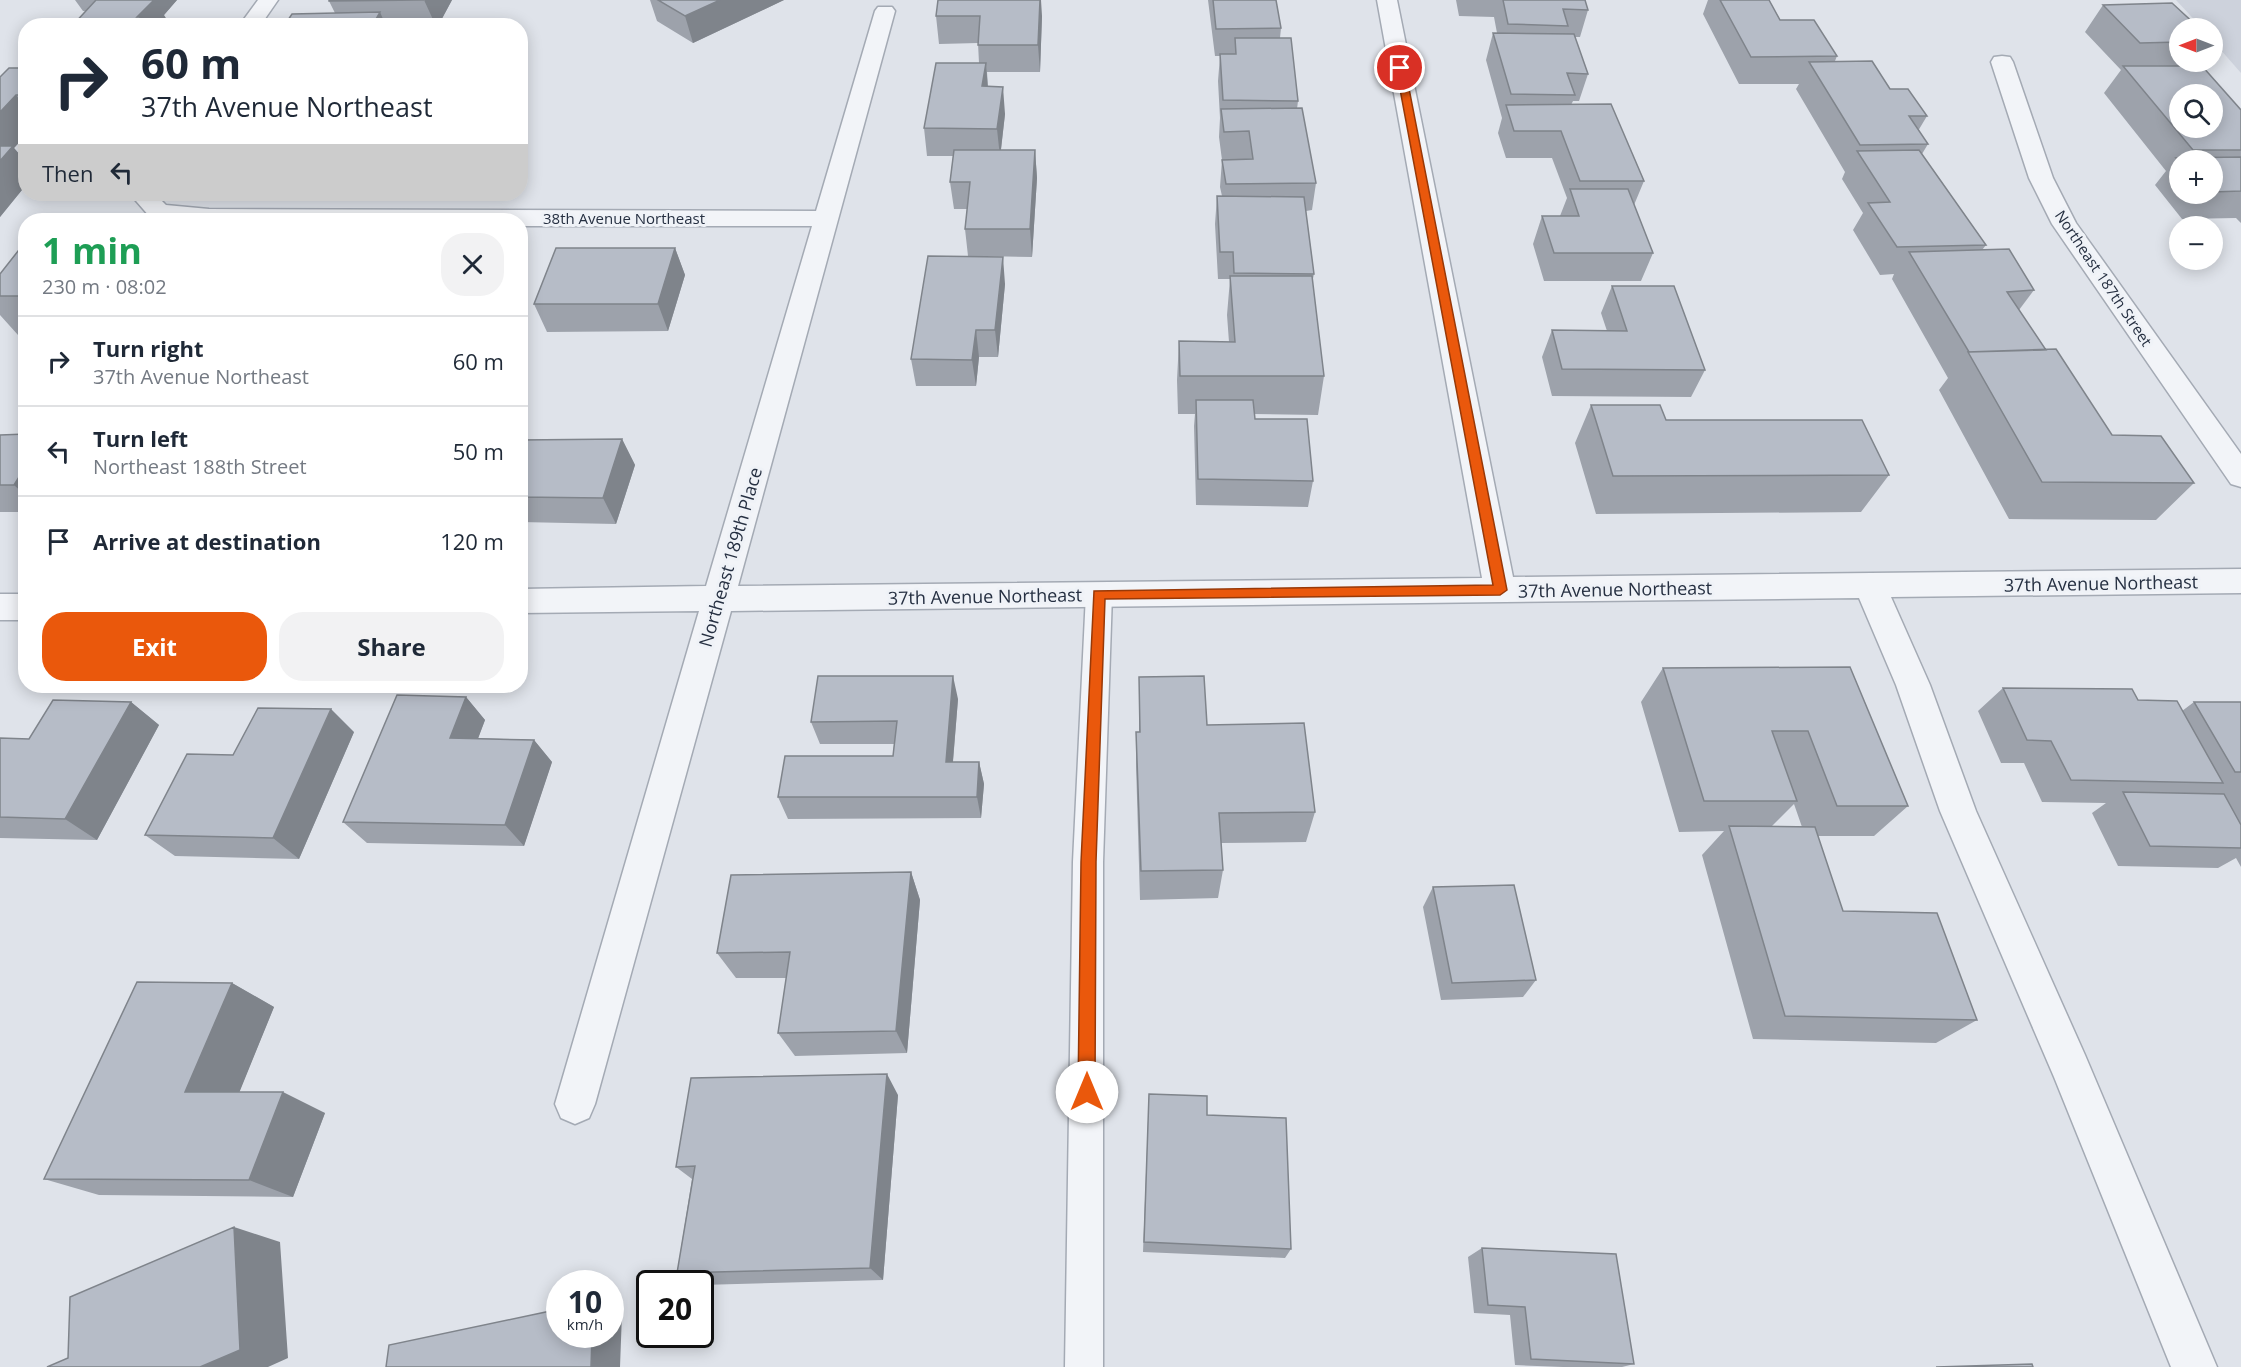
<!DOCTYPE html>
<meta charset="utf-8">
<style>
:root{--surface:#fff;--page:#f2f2f3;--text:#1f2937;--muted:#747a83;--line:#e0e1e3;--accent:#ea580c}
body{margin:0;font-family:"Open Sans",sans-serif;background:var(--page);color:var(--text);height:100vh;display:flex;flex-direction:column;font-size:22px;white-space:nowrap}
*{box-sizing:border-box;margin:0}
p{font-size:20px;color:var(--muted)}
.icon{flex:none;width:33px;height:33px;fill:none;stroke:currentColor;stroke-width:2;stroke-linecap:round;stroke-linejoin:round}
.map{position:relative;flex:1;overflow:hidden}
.panel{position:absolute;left:18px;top:213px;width:510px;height:480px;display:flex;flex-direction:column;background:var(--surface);border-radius:24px;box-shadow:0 3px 15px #0003}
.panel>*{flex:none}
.top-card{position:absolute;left:18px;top:18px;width:510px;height:183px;border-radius:24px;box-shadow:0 3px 15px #0003;background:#fff;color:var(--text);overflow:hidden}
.needle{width:39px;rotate:270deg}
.buttons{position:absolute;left:2169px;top:18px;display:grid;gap:12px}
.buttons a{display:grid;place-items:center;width:54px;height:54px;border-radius:50%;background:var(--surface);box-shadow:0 3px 15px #0003;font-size:30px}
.speed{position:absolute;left:546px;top:1270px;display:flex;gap:12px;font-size:30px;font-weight:700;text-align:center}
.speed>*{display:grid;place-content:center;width:78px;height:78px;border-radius:50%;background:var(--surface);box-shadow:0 3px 15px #0003;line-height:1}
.speed small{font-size:15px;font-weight:400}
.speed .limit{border:3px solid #111;border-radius:9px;background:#fff;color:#111}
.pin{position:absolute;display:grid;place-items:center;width:51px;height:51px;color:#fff;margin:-26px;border:3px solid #fff;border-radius:50%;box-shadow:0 2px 6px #0007}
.me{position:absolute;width:66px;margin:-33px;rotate:0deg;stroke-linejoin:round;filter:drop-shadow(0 0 4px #0008)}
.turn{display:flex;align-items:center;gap:21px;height:126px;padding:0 24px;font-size:27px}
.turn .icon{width:78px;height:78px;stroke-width:2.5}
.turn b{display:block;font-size:42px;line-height:51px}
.then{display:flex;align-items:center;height:57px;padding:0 24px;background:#0003;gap:12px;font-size:22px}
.round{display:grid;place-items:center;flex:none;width:63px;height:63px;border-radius:24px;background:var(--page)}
.overview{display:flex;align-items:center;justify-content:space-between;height:102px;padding:0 24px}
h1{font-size:36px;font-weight:700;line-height:45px;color:#1e9e55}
.button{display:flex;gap:12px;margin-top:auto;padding:12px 24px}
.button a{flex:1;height:69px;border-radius:24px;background:var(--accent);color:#fff;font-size:24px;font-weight:700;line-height:69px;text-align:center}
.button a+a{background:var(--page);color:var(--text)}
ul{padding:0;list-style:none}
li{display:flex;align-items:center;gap:18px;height:90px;padding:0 24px;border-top:2px solid var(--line)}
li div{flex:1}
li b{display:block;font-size:22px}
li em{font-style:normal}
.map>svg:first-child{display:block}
.built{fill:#cdd2dc}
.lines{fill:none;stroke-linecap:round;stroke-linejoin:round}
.service-casing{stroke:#a4aab4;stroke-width:3}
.minor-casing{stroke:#a4aab4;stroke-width:3}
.service{fill:#f2f4f8;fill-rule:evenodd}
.minor{fill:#f2f4f8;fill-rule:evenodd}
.wall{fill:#9da2ab;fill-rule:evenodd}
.shaded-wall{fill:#7f848b}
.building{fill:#b6bcc7;stroke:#7f848b;stroke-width:1.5;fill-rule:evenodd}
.route{fill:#ea580c;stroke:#983908;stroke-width:1.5}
.labels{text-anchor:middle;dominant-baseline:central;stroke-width:6;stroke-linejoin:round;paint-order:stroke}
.far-street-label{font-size:15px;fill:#263042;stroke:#eff2f7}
.street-label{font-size:18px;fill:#263042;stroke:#eff2f7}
</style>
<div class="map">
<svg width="2241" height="1367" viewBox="0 0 2241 1367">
<rect width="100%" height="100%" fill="#dfe3ea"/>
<!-- built -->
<path class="built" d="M2176,0H2241V73L2213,41L2212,28H2202Z"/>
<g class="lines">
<!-- service casing -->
<g class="service-casing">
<path id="service" d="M1099,584L1108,587L1112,594L1103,862V1367H1065L1073,862L1086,594L1090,587Z"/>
</g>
<!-- minor casing -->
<g class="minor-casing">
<path id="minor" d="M258,0H278L260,26H239Z
M1377,0H1397L1513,577L2241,569V593L1891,597L1930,685L1976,811L2085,1055L2217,1367H2171L2054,1077L1940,811L1896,685L1859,598L731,611L595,1104L589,1118L575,1124L561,1118L555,1104L699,611L520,613V589L706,586L812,226H520V220H169L150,217L130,194H155L166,205L209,209L816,211L875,11L878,7H892L895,11L738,586L1482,578Z
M2002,56L2010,57L2013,62L2053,178L2076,223L2241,454V487L2231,484L2052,224L2029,178L1991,62L1994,57Z
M0,594H26V620H0Z"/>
</g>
<!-- service -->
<use href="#service" class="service"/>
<!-- minor -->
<use href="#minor" class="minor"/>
</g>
<!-- wall -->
<path class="wall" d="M75,0H177L164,15L83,11Z
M452,0L438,26H284L335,13L329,1Z
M650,0H784L693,43L657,21Z
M1208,0H1276L1281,28L1280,38L1298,101L1297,109L1316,183L1312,210L1306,211L1314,274L1312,283L1324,376L1318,415L1254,414L1255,419L1313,481L1308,507L1196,505L1194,426L1195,414H1178L1177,380L1179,341L1229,342L1227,315L1230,279H1218L1215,224L1217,196H1222L1220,187L1222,160L1219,137L1220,118L1218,81L1220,56H1215Z
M1456,0H1585L1588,10L1580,37H1575L1588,74L1579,101H1573L1571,105L1644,181L1634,205L1653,253L1641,281H1544L1533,244L1542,216H1560L1567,198L1552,158H1506L1498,133L1502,118L1486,60L1493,33H1497L1494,17L1459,16Z
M1708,0H1769L1780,20L1837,56L1835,61L1890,89L1927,116L1918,131L1928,144L1922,154L1986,245L1982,250L2034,290L2019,310L2046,350L2112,435L2194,483L2156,520L2009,519L1939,390L1948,378L1892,279L1894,274L1880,275L1853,230L1863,213L1842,179L1845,172L1796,89L1799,84H1739L1703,14Z
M2103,5L2180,28V62H2196L2192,66L2241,110V223L2236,218L2182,219L2155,185L2166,171L2104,93L2121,70L2085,32ZM2180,160H2212V194H2180Z
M936,16H1042L1040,72H987L988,86L1005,114L1001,150H1035L1037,178L1032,257L983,256L1005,284L998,357H979L976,386H916L911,359L968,256L965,229L967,209H954L950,182L953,156H927L924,128L979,63L978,43L939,44Z
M26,68V135L14,148L26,162V185L0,217V77Z
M26,246V335H18L0,315V274Z
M675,248L685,275L668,331L547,332L534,304Z
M1612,286L1705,370L1691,397L1552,396L1542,357L1552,330L1607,331L1601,313Z
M1591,405L1666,420L1889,475L1861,512L1596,514L1575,443Z
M26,434V512H0V435Z
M622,439L635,465L616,524L520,522V440Z
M1850,667L1908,806L1874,836H1818L1843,911L1977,1020L1936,1043L1753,1039L1702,855L1724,831L1679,832L1641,702L1663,668ZM1794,804L1802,827L1772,826Z
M1139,677L1207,725L1315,812L1306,842L1221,843L1223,870L1218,898L1140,900L1136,764V732H1139Z
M2003,688L2138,700L2182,711L2194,702H2241V867L2236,858L2218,868L2118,866L2092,813L2106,803L2042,802L2024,763H2001L1978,711Z
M466,697L485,720L478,738L534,740L552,762L524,846L367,843L343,822Z
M958,699L953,762H979L984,784L981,818L788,819L778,797L893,756L894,744H820L811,722Z
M131,702L159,725L97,840L0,838V738L29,739Z
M354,732L299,859L175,856L145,835L233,755Z
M911,872L920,900L907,1053L795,1056L778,1033L786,978H736L717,953Z
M1433,887L1536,980L1523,997L1441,1000L1423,907Z
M232,983L274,1007L239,1092L325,1113L293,1197L99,1195L44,1179Z
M1149,1094L1207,1115L1291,1249L1285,1258L1143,1252Z
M898,1095L883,1280L701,1285L700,1284H699L677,1273L692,1179L676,1167Z
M1482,1248L1634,1364L1622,1367H1563L1515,1365L1510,1315L1474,1313L1468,1257Z"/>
<!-- shaded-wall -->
<path class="shaded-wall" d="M146,0H177L164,15L171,26H133Z
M424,0H452L438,26H436Z
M720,0H784L693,43L685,16Z
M1040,0H1041L1042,16L1040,72L1038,45Z
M380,12L386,26H372Z
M986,63L988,91L982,86Z
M1003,87L1005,114L1000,157L997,129Z
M16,95L26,108V135L14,148L26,162V185L0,217V112Z
M1035,150L1037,178L1032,257L1030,229Z
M675,248L685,275L668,331L658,304Z
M1003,257L1005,284L998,357L995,330Z
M976,330L979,357L976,386L972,360Z
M622,439L635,465L616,524L603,498Z
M26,466V496L14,485Z
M953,676L958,699L951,784L946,762Z
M466,697L485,720L470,760L450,738Z
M131,702L159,725L97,840L65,819Z
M331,709L354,732L299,859L273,838Z
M534,740L552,762L524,846L505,825Z
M979,762L984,784L981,818L977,797Z
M911,872L920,900L907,1053L896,1031Z
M232,983L274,1007L231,1113L185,1092Z
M887,1074L898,1095L883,1280L870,1268Z
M283,1092L325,1113L293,1197L249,1180Z
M234,1227L280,1242L288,1358L268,1367H200Z
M610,1309L622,1313L620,1367H591L592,1335H610Z"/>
<!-- building -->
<path class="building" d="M96,0H154L137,17H141L133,26H72Z
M329,0H424L329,1Z
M658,0H720L685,16Z
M938,0H1040L1038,45H978L980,16H936Z
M1213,0H1276L1281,28L1216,29Z
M1503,0H1585L1588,10L1563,9L1568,26L1508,24Z
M1720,0H1769L1780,20H1814L1837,56L1751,57Z
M2172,3L2199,28H2180V42L2140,43L2103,5Z
M380,12L372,26H284L292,14Z
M1493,33L1574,34L1588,74L1567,73L1575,95L1511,94Z
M1235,38H1291L1298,101L1223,100L1220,54H1236Z
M1872,61L1890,89H1908L1927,116H1909L1928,144L1860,145L1809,62Z
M936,63H986L982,86L1003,87L997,129L924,128Z
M2123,66H2202L2241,110V150H2193ZM2180,94H2212V128H2180Z
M9,68H26V95H16L0,112V77Z
M1611,104L1644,181H1580L1561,131H1514L1506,105Z
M1302,108L1316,183L1226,184L1222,160L1253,159L1249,131L1224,132L1221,109Z
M0,146H13L0,161Z
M954,150H1035L1030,229H965L970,182H950Z
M1919,150L1986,245L1897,247L1868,203L1890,202L1857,151Z
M2241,157V191L2212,192V160H2180V162L2176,158Z
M1570,189H1628L1653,253H1554L1542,216H1579Z
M1217,196L1304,197L1314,274L1234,273L1233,252H1220Z
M22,246H26V296H0V274Z
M556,248H675L658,304H534Z
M2009,249L2034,290L2007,292L2046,350L1969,352L1909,252Z
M928,256L1003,257L995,330H976L972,360L911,359Z
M1230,276H1312L1324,376H1180L1179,341L1235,342Z
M1612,286H1674L1705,370L1562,369L1552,330L1627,331Z
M2056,349L2112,435L2161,436L2194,483L2042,482L1968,352Z
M1196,400H1253L1255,419H1307L1313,481L1198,479Z
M1591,405H1660L1666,420H1862L1889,475L1613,476Z
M26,434V466L14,485H0V435Z
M622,439L603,498L520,497V440Z
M1850,667L1908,806H1837L1808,731H1772L1797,801H1704L1663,668Z
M818,676H953L946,762H979L977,797H778L785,756H893L897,721L811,722Z
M1204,676L1207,725L1304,723L1315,812L1219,813L1223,870L1141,871L1136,732H1140L1139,677Z
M2003,688L2132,689L2138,700L2177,701L2223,783L2071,780L2051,741L2027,740Z
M397,695L466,697L450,738L534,740L505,825L343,822Z
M53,700L131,702L65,819L0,817V738L29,739Z
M2194,702H2241V772H2235Z
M258,708L331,709L273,838L145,835L187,754L233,755Z
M2123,792L2224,794L2241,825V848L2150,846Z
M1729,826L1815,827L1843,911L1937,913L1977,1020L1785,1016Z
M911,872L896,1031L778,1033L790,952L717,953L731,875Z
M1514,885L1536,980L1452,983L1433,887Z
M137,982L232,983L185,1092H283L249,1180L44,1179Z
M887,1074L870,1268L677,1273L695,1166L676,1167L691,1078Z
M1149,1094L1207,1096V1115L1286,1118L1291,1249L1144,1242Z
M234,1227L240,1350L200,1367H47L68,1358L70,1297Z
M1482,1248L1616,1254L1634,1364L1531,1359L1525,1307L1488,1305Z
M560,1309V1335H592L591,1367H386L389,1345Z
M2032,1364L2033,1367H1936Z"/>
<!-- route -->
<path class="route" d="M1400,65L1405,68L1507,590L1500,595L1105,599L1096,862L1095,1092L1093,1098L1087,1100L1081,1098L1078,1092L1081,862L1094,591L1493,585L1396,68Z"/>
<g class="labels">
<!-- far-street labels -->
<g class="far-street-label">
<text x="624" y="218">38th Avenue Northeast</text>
<text transform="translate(2104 278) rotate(56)">Northeast 187th Street</text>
</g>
<!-- street labels -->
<g class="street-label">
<text transform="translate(730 557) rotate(-74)">Northeast 189th Place</text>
<text transform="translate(2101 583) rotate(-1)">37th Avenue Northeast</text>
<text transform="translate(1615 589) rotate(-1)">37th Avenue Northeast</text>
<text transform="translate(985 596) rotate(-1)">37th Avenue Northeast</text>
</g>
</g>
</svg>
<div class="buttons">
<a><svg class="needle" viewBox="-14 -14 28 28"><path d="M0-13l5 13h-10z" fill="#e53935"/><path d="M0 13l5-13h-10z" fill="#747a83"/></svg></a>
<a><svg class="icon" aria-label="search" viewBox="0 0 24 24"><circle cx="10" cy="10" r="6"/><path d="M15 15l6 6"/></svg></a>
<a>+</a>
<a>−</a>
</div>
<div class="speed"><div>10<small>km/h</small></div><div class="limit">20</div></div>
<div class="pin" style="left:1400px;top:68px;background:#d93025"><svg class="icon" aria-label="arrive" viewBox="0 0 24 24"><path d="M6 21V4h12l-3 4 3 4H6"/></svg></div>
<svg class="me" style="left:1087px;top:1092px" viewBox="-20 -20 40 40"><circle r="19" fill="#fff"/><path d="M0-13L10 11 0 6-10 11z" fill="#ea580c"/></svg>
<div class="top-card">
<div class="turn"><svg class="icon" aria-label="right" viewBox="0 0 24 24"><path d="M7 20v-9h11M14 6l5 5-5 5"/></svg><div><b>60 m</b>37th Avenue Northeast</div></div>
<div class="then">Then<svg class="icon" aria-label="left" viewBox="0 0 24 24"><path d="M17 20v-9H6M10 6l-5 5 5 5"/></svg></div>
</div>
<section class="panel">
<div class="overview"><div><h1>1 min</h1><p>230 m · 08:02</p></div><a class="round"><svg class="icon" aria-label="close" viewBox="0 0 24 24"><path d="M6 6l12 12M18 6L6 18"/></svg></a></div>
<ul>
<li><svg class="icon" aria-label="right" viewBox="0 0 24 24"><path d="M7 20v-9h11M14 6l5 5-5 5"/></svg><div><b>Turn right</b><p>37th Avenue Northeast</p></div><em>60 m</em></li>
<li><svg class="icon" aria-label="left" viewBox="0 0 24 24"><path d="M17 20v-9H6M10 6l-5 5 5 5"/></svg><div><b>Turn left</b><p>Northeast 188th Street</p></div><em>50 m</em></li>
<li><svg class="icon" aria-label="arrive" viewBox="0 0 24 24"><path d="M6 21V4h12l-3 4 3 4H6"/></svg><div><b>Arrive at destination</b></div><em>120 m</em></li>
</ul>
<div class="button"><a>Exit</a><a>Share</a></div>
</section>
</div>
